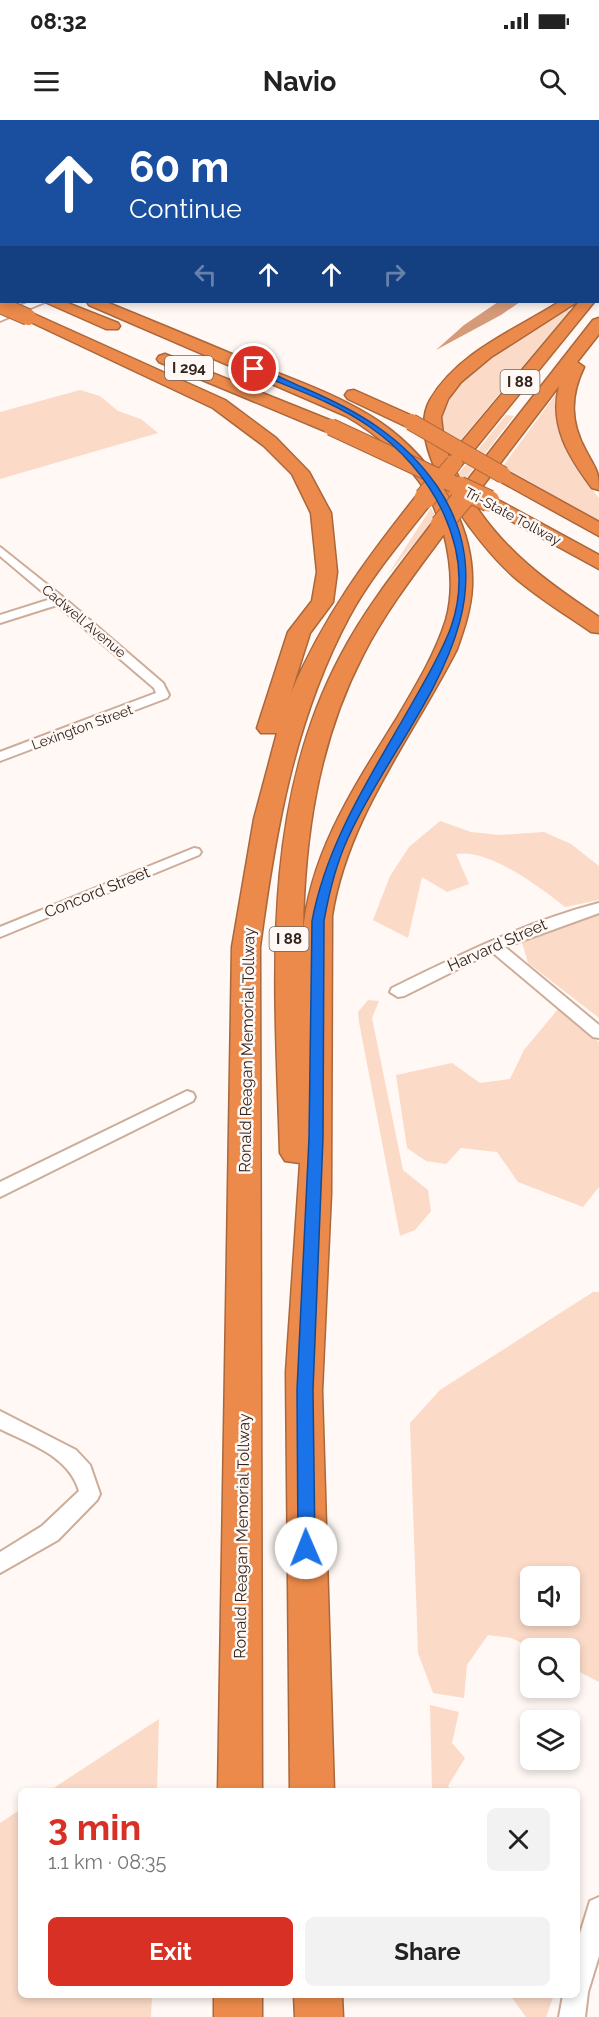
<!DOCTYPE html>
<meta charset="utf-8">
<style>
:root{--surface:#fff;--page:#f2f2f2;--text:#222;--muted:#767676;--accent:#d93025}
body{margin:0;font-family:Raleway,sans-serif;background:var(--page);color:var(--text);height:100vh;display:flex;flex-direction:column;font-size:22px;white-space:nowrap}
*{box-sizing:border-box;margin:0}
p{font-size:20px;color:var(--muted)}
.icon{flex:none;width:33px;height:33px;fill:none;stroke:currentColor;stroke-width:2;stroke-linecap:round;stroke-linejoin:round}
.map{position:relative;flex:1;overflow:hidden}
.drawer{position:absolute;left:18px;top:1668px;width:562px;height:210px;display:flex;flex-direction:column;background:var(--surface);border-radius:9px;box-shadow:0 3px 9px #0003}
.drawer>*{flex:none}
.banner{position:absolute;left:0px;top:0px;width:600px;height:183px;box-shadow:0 3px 9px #0003;background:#1a4fa0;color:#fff;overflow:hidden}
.buttons{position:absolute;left:520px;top:1446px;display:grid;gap:12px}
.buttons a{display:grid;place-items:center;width:60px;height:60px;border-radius:9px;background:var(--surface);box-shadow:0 3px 9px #0003;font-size:30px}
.pin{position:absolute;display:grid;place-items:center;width:51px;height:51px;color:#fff;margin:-26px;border:3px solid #fff;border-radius:50%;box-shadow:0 2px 6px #0007}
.me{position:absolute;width:66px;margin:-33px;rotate:359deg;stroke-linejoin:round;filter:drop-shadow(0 0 4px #0008)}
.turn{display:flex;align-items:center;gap:21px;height:126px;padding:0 30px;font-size:27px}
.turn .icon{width:78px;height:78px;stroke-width:2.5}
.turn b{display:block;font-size:42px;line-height:51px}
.lanes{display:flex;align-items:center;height:57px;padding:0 30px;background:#0003;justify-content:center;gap:30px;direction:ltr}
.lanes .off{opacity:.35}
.round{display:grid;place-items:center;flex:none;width:63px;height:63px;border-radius:9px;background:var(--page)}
.summary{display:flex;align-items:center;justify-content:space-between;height:102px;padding:0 30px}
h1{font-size:36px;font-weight:700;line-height:45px;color:var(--accent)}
.action{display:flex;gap:12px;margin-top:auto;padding:12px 30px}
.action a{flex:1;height:69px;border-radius:9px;background:var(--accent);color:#fff;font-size:24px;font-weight:700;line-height:69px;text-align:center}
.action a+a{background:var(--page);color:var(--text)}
.status{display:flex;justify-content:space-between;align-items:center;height:42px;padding:0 30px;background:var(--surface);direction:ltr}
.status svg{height:16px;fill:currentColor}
header{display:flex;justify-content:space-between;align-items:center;height:78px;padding:0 30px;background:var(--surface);font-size:27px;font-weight:700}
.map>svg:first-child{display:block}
.green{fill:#fbdac7;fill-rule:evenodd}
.water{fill:#d59b79}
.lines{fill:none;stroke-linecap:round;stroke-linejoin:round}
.minor-casing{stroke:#cdac99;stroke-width:4}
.secondary-casing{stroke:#cdac99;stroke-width:4}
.motorway-casing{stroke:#aa673b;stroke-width:3}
.minor{fill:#fff;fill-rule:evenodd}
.secondary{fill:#fff;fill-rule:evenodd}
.motorway{fill:#eb8a4b;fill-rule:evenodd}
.motorway-bridge-far1-casing{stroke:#aa673b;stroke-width:18;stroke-linecap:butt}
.motorway-bridge-casing{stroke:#aa673b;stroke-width:23;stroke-linecap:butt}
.motorway-bridge-far1{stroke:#eb8a4b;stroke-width:16}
.motorway-bridge{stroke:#eb8a4b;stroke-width:21}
.route{fill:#1a73e8;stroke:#114b97;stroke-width:1.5}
.labels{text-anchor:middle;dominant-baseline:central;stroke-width:5;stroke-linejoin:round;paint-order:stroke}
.far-street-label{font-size:14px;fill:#32251e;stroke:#fff8f4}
.shield{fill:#fff8f4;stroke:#70645e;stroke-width:1.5}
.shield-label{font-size:15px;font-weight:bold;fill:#32251e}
.street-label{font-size:16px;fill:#32251e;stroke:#fff8f4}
</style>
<div class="status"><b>08:32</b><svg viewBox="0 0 49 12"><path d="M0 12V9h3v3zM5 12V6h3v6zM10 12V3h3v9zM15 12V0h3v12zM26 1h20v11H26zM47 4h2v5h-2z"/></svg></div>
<header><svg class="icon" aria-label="menu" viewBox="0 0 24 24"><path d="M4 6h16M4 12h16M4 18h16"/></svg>Navio<svg class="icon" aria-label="search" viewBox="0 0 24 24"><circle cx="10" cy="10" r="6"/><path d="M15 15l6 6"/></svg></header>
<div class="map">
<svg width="599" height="1897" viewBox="0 0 599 1897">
<rect width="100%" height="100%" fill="#fff8f4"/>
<!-- green -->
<path class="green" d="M565,189L570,190L458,323L440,312C445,247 519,222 565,189Z
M80,270L100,276L118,291L141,299L158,313L0,359V292Z
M555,275H557L562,316L580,354L599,378V402L503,346Z
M506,295L514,296L463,362L459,353Z
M431,388L436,397L387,456Z
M440,701L471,712L499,715L544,712L571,724L599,746V780L565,787C539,767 489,728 456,734L469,764L447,772L422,757L408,818L373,800L390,756L409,727Z
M599,792V898L528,843L521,819Z
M368,880L379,881L372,898L403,1050L428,1070L431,1091L415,1110L400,1116L359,902L358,892Z
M558,889L599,922V1067L583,1087L518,1062L497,1032L461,1028L446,1044L426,1041L407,1028L396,955L452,943L480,963L510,959L524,930Z
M593,1172H599V1562L570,1547V1528H533L511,1518L488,1515L467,1545L464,1578L433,1573L418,1533L410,1303L440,1270ZM531,1456H570V1496H531Z
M430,1585L459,1592L452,1623L465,1638L448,1666L452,1671H432Z
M159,1599L157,1671H49Z
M21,1689V1875H152L151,1897H0V1703Z
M510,1875H554L546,1897H526Z"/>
<!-- water -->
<path class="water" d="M498,182H520L501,195L436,230L464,205Z"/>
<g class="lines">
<!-- minor casing -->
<g class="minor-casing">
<path id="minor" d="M68,0L78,2H69Z
M185,0L195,2H186Z
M312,0H323L309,2Z
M416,0L427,2H417Z
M563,0L574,2H564Z
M598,8H599V12H598Z
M0,21H2V26H0Z
M598,21H599V25H598Z
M598,79H599V83H598Z
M0,427L64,478L163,563L169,575L167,578L0,641V632L156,573L154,568L57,485L0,503V495L51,479L0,436Z
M194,728L199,729L201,732L199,735L0,817V807Z
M599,783V793L505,827L599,905V918L593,917L492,832L404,876L398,877L390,872L392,868C460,835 526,802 599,783Z
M187,971L193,973L195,977L193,981L0,1077V1062Z
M0,1291L76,1330L90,1345L100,1374L97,1380L58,1420L0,1453V1432L42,1406L79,1371C69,1336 30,1324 0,1309Z
M599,1777V1836L588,1872L585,1897H559L563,1875H578V1820L590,1781Z"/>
</g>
<!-- secondary casing -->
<g class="secondary-casing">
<path id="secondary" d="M488,0H499L487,2Z
M30,182H45L0,201V193Z"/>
</g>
<!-- motorway casing -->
<g class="motorway-casing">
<path id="motorway" d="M598,44H599V52H598Z
M0,78H2V86H0Z
M0,141H2V150H0Z
M598,157H599V165H598Z
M0,165L2,166V175H0Z
M45,182H65L118,203L120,206L118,209H106Z
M87,182H106C155,202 204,222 253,243C292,259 333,273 369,295C427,330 475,398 472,467C471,489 464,509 457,529C413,616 347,698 332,796L331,1074L322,1271L334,1671H290L286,1252L300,1043L285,1041L280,1033C275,865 259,688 341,535C366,487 401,444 434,401L439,400L432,382C403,419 371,456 349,497C294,600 275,713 260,827L262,1671H218L232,827L254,699L277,613H261L257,608L288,512L312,481L317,452L311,393L292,354L264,326L213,288L20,197L28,192L34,194L225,280L276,318L309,352L331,393L337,452L333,482L310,513L291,573C324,496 367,438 418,374L427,373C406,340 379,315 346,296L89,185ZM444,414C451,442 454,472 446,500C435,535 415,567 397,598C356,664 309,734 303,814C304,718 318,622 363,535C385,492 415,453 444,414Z
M559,182H577L491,237L461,262L448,279L441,297L444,323L449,337L579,182H594L460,347L454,348L463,366L593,200L599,198V214L577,242L584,247C570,276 570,302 586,331C595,348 599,350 599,370L592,368C569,337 549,306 559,266L475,376L470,377C503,431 548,463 599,497V513L591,512C565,494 537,477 513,456C478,425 403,328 430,280C458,232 515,210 559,182Z
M165,234L337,303L340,307L337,311H325L159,242L157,239L159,236Z
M354,270L417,298L420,302L411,307L405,306L348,279L345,275L348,271Z
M503,349L599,402V416L496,359L494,355Z
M489,375L599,435V449L482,385L479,381Z
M214,1875H262V1897H214Z
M294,1875H342L343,1897H295Z"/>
</g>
<!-- minor -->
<use href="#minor" class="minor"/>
<!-- secondary -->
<use href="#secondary" class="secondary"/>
<!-- motorway -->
<use href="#motorway" class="motorway"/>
<!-- motorway-bridge-far1 casing -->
<g class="motorway-bridge-far1-casing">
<path id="motorway-bridge-far1" d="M0,185L28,197
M411,302L503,355
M331,307L462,368
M433,368L454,343"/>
</g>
<!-- motorway-bridge casing -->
<g class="motorway-bridge-casing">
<path id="motorway-bridge" d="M459,367L489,381
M425,378L434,367
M441,405L468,372"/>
</g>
<!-- motorway-bridge-far1 -->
<use href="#motorway-bridge-far1" class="motorway-bridge-far1"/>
<!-- motorway-bridge -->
<use href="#motorway-bridge" class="motorway-bridge"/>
</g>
<!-- route -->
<path class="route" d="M254,247C271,252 288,261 304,268C358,291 403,317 437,366C522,492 398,606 348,718C336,744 329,773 324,801L323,1018L313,1270L315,1428L313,1434L306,1436L300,1434L298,1428L297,1270L309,1018L312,801C327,720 374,651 414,580C427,557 442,532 451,507C478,430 432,350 370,307C335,282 291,268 251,251Z"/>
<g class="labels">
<!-- far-street labels -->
<g class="far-street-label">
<text transform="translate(513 396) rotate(28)">Tri-State Tollway</text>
<text transform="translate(84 501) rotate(40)">Cadwell Avenue</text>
<text transform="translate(82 607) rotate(-20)">Lexington Street</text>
</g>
<!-- shield labels -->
<g class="shield">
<rect x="165" y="236" width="48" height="24" rx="4.5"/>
<rect x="500.5" y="250" width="39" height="24" rx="4.5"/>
<rect x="269.5" y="807" width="39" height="24" rx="4.5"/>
</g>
<g class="shield-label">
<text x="189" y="248">I 294</text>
<text x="520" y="262">I 88</text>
<text x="289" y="819">I 88</text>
</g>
<!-- street labels -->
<g class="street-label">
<text transform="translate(97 772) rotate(-22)">Concord Street</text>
<text transform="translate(497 825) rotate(-24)">Harvard Street</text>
<text transform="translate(247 930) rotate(-89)">Ronald Reagan Memorial Tollway</text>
<text transform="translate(242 1416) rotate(-89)">Ronald Reagan Memorial Tollway</text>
</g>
</g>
</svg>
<div class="buttons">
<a><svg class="icon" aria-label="sound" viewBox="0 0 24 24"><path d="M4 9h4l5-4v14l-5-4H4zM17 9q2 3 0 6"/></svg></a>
<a><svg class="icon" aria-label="search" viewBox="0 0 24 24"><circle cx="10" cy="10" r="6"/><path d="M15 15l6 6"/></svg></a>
<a><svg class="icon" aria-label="layers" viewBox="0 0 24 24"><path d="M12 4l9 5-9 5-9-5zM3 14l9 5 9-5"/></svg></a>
</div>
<div class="pin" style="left:254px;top:249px;background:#d93025"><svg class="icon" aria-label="arrive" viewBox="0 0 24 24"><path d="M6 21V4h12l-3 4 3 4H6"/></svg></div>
<svg class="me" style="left:306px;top:1428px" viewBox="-20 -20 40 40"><circle r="19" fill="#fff"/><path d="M0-13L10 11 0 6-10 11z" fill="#1a73e8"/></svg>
<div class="banner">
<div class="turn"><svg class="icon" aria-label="ahead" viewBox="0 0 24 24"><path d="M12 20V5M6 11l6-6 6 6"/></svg><div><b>60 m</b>Continue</div></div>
<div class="lanes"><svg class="icon off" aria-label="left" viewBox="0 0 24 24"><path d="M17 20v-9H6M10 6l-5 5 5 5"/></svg><svg class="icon" aria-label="ahead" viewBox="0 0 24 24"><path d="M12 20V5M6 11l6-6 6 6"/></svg><svg class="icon" aria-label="ahead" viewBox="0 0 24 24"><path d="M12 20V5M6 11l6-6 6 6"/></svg><svg class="icon off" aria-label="right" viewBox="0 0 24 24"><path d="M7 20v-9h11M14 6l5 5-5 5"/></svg></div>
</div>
<section class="drawer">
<div class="summary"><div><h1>3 min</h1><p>1.1 km · 08:35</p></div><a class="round"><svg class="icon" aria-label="close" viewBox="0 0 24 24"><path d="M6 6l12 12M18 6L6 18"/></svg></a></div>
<div class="action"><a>Exit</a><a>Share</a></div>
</section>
</div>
